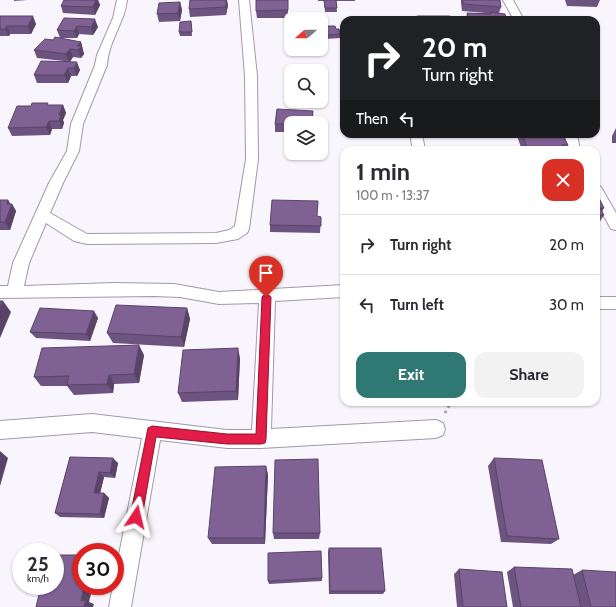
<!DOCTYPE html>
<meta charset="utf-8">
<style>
:root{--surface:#fff;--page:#f2f2f3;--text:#2b2b33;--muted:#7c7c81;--line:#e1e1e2;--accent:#307873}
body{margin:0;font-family:Cabin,sans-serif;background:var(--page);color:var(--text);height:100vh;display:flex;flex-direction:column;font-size:15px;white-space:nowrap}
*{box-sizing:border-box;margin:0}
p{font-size:13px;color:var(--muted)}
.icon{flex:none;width:22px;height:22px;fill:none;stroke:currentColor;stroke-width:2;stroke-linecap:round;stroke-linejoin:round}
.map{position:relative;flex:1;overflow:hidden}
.drawer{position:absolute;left:340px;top:146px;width:260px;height:260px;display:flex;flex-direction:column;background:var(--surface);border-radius:12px;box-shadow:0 1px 3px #0004}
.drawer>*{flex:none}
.banner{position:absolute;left:340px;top:16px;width:260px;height:122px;border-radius:12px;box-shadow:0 1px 3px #0004;background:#202124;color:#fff;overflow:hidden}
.needle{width:26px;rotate:250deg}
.tools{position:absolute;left:284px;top:12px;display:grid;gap:8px}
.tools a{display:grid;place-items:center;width:44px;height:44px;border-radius:8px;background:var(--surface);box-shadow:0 1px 3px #0004;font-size:20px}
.speed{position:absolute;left:12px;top:543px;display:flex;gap:8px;font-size:20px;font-weight:700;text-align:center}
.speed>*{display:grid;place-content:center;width:52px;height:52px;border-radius:50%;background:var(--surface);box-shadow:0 1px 3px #0004;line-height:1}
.speed small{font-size:10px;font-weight:400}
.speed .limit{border:6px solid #d22;background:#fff;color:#111}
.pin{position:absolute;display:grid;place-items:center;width:34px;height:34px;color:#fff;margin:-41px -17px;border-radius:50% 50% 50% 0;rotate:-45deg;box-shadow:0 0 4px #0007}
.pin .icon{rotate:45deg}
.me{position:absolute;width:44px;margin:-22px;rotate:10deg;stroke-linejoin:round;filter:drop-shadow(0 0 3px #0008)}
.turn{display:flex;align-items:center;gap:14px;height:84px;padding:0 16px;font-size:18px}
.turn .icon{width:52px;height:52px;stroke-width:2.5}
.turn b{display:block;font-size:28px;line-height:34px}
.then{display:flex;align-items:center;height:38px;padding:0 16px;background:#0003;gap:8px;font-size:15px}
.round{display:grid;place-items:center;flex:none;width:42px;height:42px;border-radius:12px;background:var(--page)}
.head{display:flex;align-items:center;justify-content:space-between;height:68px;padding:0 16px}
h1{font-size:24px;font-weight:800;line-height:30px}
.action{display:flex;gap:8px;margin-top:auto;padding:8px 16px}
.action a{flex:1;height:46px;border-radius:12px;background:var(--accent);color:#fff;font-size:16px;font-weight:800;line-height:46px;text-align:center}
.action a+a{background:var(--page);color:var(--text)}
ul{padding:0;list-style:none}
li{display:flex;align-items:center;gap:12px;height:60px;padding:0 16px;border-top:1px solid var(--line)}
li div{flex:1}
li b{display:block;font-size:15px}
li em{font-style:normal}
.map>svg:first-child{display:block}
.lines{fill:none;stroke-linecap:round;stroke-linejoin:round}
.street-casing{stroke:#a298aa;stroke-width:2}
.path{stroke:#a4a1a8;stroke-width:3;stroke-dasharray:2.5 3.5;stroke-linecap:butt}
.street{fill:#fff;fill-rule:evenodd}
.wall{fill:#6d537f}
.shaded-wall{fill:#594468}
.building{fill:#7f6194;stroke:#594468}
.route{fill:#e11d48;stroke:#92132f}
</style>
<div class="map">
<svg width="616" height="607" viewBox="0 0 616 607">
<rect width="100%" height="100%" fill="#f9f5fd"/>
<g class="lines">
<!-- street casing -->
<g class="street-casing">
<path id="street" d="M117,0H127C126,6 125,13 122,19C116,35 108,48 107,65L83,124L79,151L63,183L50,213L87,234L216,233L229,230L235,226L246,159L245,76L239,0H249L257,76L258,159L249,229L247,233L238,239L216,243L87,244L74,241L46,223L29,263L24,286L114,283L174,284L219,292L344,285V297L275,301L271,429L436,420L443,423L445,429L443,435L436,438L261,448H227L160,440L131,607H109L113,586H115V575L142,438L92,432L0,439V421L92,414L227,430H252L259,303L219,304L180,297L154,296L0,298V286H8L13,263L49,183L67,151L71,124L95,65L97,55L113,18Z
M503,0H513L524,20H514Z
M410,134H422L425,150H413Z
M565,134H577L580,150H568Z
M596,185L601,187L616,213V230L611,229L596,202Z
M596,297H616V309H596Z"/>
</g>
<!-- path -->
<path class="path" d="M445,413L451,402"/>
<!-- street -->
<use href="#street" class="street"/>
</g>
<!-- wall -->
<path class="wall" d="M14,0H27L14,1Z
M64,0H98L100,5L95,15L63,13L61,6Z
M288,0V18H257L256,11Z
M318,0H355V1H336L337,12H325L324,1H318Z
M461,0H500L501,7L499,13L507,20H466L467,13H486L462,11L461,3Z
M565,0H600L597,7L567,6Z
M180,2L182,10L180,21L159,22L157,14Z
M228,5L226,15L190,17L189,9Z
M0,16L36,24L31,34H10L9,36H0Z
M64,18L98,27L93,35L79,34L77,38H60L57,30Z
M191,21L192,36H180L179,32Z
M324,26L336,29L340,34V38L326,39L324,30Z
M81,42L84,54L81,58L73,57L70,62L80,70L77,76H71L68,83H37L34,75L64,61L37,58L34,50Z
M341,61H344V82H342L341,69Z
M49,105H63L66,113L63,120L64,123L62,129H52L50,135L12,136L8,128Z
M313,111V123H291V135H286L285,132H275V124Z
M616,128V143H612V136Z
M472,134H496V135H472Z
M520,134H562L568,145L566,150H522L518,139Z
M596,198L604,208L602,212L604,215L599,223L596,224Z
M0,200H8L10,204H12L16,211L10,230H0Z
M317,216L321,217L320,233L270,232V225Z
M187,308L190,319L184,347L113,343L107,333Z
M98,318L90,341L36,338L30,332Z
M144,355L139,383L114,384L113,393L74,395L67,386H41L34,377Z
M240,358L238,400L182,402L178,393Z
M364,402H410L364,405Z
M70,457L118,463L115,478L104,477L100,493H104L109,498L104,518L60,517L55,513Z
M494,458L559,539L551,544L501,542L488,466Z
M268,474L265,544H212L208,538Z
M273,533H320L319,539H274Z
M329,548L385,591L383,594H329L328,552Z
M514,567L573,575L582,570L616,607H513L507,572Z
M459,569L507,607H457L454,574Z
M322,578V581L269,584L268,581Z"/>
<!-- shaded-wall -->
<path class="shaded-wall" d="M96,0H98L100,5L95,15L93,7Z
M226,0H227L228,5L226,15Z
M180,2L182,10L180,21L178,13Z
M33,16L36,24L31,34L28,26Z
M95,19L98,27L93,35L91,27Z
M7,26L10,34L9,36L5,29Z
M77,26L79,34L77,38L74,31Z
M81,42L84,54L81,58L77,46Z
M70,49L73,57L69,62L66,54Z
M77,62L80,70L77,76L74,68Z
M68,68L71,76L68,83L64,75Z
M63,105L66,113L63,120L64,123L62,129L59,121V115Z
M49,121L52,129L50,135L46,127Z
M8,200L11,205L12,204L16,211L10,230L5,222L7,204Z
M3,301L11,312L0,338V307Z
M187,308L190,319L184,347L181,337Z
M94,311L98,318L90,341L86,334Z
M139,345L144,355L139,383L134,374Z
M238,348L240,358L238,400L236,391Z
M109,375L114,384L113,393L107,384Z
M0,451L8,458L0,486Z
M113,458L118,463L115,478L110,473Z
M266,466L268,474L265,544L264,538Z
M99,472L104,477L99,498L94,493Z
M104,493L109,498L104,518L100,514Z
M84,586H93L89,602L94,604L93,607H84L81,601Z"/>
<!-- building -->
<path class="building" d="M64,0H96L93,7L61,6Z
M190,0H226V7L189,9Z
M256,0H288V10L256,11Z
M324,0H336L337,8H325Z
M463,0H500L501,7L463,4Z
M180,2L178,13L157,14L159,3Z
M491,12L505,14L507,20H469L467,13L491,14Z
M0,16H33L28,26H7L5,29H0Z
M417,16H450L451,20H418Z
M64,18L95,19L91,27L77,26L74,31L57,30Z
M191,21L192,32H179L180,22Z
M324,26H335L336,29H339L340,34L326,35Z
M55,37L81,42L77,46H82L78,50L70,49L66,54L34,50L45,39L53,40Z
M41,61L77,62L74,68H68L64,75H34Z
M341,61H344V74H342Z
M32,103H48L47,105H63L59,115H61L59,121H49L46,127L8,128L17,106H31Z
M277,109L313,111L312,123H291V127H285L286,124H275Z
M522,134H562L568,145H562L565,150H528Z
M596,198H599L604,208H600L604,215L596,216Z
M0,200H8L7,204H12L5,222H0Z
M272,200L318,201L317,216L321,217V226L270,225Z
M0,301H3L0,307Z
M116,305L187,308L181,337L107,333Z
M40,308L94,311L86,334L30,332Z
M139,345L134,374L109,375L107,384L67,385L69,376L34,377L42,348Z
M238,348L236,391L178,393L183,350Z
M70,457L113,458L110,473L99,472L94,493H104L100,514L55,513Z
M494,458L542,460L559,539L507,536Z
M318,459L320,533H273L275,460Z
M266,466L264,538H208L215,467Z
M329,548H381L385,591H330Z
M321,551L322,578L268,581V553Z
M55,555H81V586H84L81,601L86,600L84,607H36L41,586H55Z
M514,567L572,569L581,607H521Z
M459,569L502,572L507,607H463Z
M582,570L616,572V607H591Z"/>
<!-- route -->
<path class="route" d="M266,293L271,297L266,439L265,443L261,444H227L156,437L142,517L140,522L136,523L132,522L130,517L148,428L152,426L227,434H256L262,297Z"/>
</svg>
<div class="tools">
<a><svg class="needle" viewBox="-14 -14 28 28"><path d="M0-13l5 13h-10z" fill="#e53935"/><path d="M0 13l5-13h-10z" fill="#7c7c81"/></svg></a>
<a><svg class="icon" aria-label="search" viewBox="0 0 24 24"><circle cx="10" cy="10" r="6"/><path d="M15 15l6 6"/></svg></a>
<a><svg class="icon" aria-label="layers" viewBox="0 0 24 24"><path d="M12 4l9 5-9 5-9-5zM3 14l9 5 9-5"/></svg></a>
</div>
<div class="speed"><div>25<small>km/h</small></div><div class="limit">30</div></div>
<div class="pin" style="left:266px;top:297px;background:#d93025"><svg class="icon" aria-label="arrive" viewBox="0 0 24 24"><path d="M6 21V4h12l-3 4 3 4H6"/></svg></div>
<svg class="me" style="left:136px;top:517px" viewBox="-20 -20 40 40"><path d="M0-17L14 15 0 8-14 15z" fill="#e11d48" stroke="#fff" stroke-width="4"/></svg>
<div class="banner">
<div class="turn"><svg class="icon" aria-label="right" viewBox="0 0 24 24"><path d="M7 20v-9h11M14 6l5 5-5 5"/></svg><div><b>20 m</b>Turn right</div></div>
<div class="then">Then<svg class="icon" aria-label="left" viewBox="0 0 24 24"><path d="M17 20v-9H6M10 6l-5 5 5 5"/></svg></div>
</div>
<section class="drawer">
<div class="head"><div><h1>1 min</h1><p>100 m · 13:37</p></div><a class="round" style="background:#d93025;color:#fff"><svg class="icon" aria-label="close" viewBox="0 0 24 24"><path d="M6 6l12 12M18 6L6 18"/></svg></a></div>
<ul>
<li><svg class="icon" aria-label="right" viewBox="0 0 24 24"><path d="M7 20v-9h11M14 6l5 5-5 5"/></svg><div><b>Turn right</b></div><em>20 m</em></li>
<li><svg class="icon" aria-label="left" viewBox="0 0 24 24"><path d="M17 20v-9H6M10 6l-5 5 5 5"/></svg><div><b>Turn left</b></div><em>30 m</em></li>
</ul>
<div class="action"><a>Exit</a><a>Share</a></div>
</section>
</div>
